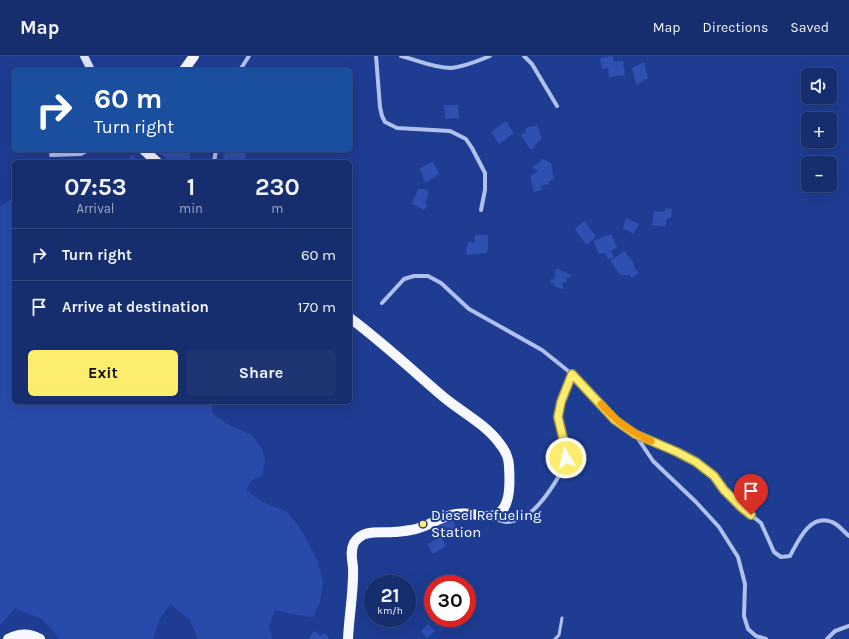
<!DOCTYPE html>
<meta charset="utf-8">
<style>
:root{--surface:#162d6e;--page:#1f3573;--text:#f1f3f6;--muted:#9ea8c2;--line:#354981;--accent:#fced6f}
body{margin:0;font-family:Karla,sans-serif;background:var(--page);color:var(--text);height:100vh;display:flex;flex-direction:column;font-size:15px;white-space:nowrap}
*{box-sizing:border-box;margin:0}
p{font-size:13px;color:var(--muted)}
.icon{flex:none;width:22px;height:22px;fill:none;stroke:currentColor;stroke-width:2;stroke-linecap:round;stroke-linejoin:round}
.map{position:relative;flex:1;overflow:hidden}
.panel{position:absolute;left:12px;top:104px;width:340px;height:244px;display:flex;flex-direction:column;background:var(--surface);border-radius:6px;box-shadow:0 4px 16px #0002,0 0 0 1px var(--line)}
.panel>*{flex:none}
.hud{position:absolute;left:12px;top:12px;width:340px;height:84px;border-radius:6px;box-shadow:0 4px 16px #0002,0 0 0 1px var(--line);background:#1a4fa0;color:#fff;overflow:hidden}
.fabs{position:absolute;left:801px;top:12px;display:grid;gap:8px}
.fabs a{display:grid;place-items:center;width:36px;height:36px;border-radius:6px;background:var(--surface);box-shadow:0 4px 16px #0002,0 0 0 1px var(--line);font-size:20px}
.speed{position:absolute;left:364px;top:519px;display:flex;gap:8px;font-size:20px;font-weight:700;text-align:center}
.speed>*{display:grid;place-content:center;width:52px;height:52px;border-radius:50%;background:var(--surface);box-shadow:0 4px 16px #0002,0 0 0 1px var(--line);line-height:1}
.speed small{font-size:10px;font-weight:400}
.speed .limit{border:6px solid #d22;background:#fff;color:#111}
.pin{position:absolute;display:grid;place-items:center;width:34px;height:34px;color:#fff;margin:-41px -17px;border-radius:50% 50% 50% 0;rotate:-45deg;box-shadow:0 0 4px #0007}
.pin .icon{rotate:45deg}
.me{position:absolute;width:44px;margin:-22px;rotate:351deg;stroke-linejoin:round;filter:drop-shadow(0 0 3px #0008)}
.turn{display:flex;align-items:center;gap:14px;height:84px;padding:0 16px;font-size:18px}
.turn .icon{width:52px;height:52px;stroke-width:2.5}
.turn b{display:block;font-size:28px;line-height:34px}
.eta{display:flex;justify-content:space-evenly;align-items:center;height:68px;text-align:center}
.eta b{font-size:24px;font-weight:700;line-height:28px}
.button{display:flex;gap:8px;margin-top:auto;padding:8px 16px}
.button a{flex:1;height:46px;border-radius:6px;background:var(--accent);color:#111;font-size:16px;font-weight:700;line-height:46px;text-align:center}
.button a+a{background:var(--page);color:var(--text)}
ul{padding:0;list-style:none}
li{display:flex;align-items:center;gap:12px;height:52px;padding:0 16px;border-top:1px solid var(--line)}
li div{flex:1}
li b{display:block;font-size:15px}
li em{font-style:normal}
header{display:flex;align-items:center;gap:24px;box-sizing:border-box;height:56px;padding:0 20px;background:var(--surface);border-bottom:1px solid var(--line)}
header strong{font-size:19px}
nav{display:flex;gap:22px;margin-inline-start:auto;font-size:14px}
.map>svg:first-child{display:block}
.green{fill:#284bab}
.building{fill:#2e50b0}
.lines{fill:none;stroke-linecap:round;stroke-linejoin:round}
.lane{stroke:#b0c1ee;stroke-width:3}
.street{stroke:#b0c1ee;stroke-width:4}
.secondary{stroke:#dce4fa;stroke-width:8}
.primary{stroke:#f7f8ff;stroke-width:10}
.route-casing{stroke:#a49a48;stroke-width:10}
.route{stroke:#fced6f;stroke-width:7}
.slow{stroke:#f59e0b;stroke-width:7}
.poi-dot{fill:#fced6f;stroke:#1e3c92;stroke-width:1.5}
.labels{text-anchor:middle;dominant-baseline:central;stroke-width:4;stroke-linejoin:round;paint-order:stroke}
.poi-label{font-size:15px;fill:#fff;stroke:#1e3c92;text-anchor:start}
</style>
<header>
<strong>Map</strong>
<nav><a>Map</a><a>Directions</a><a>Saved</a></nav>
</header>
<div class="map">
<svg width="849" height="583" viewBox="0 0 849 583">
<rect width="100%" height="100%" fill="#1e3c92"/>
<!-- green -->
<path class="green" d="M14,142V346H211L213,358L229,369L252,379L262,393L265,406L262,420L251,425L246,434L262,446L287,456L300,472L317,503L323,526L320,546L313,561L297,559L275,554L269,571L273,583H198L190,564L170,548L160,563L153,583H60L42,563L15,552L0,569V150Z"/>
<!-- building -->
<path class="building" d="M613,0L614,6L623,5L625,19L609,21L608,12L602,13L600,2Z
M644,6L648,22L639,27L638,29L636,28L632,12Z
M444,49H458L459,62L445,63Z
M506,65L510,72L514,77L499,88L491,76Z
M537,69L542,83L537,86L533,93H530L521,79L526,76L525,73L531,70L532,71Z
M156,94H191L189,106H171Z
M226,94H247L244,106H222Z
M132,99L140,106H127Z
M542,103L551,107L554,123L548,126L549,129L546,128L543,130L541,129L542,134L534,136L530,120L538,115L532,111L541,105Z
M433,106L439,118L425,127L420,112Z
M418,133H424L429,136L425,147L428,149L424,154L412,148Z
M665,152L672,153L671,162H667L665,171L652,169L654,155L665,156Z
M626,162L639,168L634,178L623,172Z
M585,165L596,181L586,189L575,173L579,169Z
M611,178L617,191L611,195L614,201L608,203L605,197L599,198L593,185Z
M475,179H488V195L486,197L467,199L466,195L468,186L474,187Z
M624,195L634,207V211L639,217L632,222L630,219H622L618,217V215L610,205Z
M557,212L571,219L569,222L567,221L566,226L563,227L562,230L564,231L563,233L553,230L555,228L550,226L551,223L553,224L556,217H554Z
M453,464L457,474L442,479L439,470Z
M441,481L446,490L433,498L427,488Z
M428,568L435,575L427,582L421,575Z
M314,575L321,580L323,577L329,581L328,583H309Z"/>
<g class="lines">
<!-- lane -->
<path class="lane" d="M555,583L559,579L562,562"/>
<!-- street -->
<path class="street" d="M376,0L380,51L382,60L385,66L397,72L450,75L466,83L472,92L485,117V134L481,154
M401,0C417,4 434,12 451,12C464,11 478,5 490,0
M524,0L532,8L557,50
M240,14L249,0
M51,99L81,98L88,94
M214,106L216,94
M382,247L404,223L414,220H428L441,227L469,253L542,294L572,318C568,331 558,349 558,362C559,375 567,388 566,401C564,417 541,450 527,459C523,462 512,466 507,466C502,466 497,463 493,461
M572,318L615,364L635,378L677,396L696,406L714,420L724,434L741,451L761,467L774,496L781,501L790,500C798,485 810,457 832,466C838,468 844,476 849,480
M635,378L653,405L696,446L719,471L738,501L745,528L744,560L748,573L756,580L766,583
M827,583L835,575L849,570"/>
<!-- secondary -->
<path class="secondary" d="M84,0L91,14"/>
<!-- primary -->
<path class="primary" d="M184,14L194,0
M144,94L157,106
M8,583C20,577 29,577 40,583
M348,583C349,559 354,535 353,511C352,503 350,495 354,487C363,473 379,477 393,476C399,476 405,475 411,474C427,472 440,460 456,458C468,456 478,460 489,460C512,460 510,426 509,410C509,403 505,394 500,388C485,367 459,355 440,338C410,312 382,286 350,262"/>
</g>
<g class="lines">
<!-- route casing -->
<g class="route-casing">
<path id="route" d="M566,402L565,390L558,361L561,346L572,318L615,364L635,378L677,396L696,406L714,420L724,434L741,451L751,459"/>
</g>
<!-- route -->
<use href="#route" class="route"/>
<!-- slow -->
<path class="slow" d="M601,348C617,366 629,375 651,385"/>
</g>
<!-- markers -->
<circle class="poi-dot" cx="423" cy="468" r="4"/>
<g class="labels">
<!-- poi labels -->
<g class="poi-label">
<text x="431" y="459">Diesel Refueling<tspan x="431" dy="17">Station</tspan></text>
</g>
</g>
</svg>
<div class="fabs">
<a><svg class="icon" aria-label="sound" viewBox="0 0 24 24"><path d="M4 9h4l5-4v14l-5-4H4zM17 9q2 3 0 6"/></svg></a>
<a>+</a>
<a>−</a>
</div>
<div class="speed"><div>21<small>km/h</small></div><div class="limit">30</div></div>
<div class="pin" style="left:751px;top:459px;background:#d93025"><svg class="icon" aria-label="arrive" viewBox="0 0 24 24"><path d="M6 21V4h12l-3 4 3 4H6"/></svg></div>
<svg class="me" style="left:566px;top:402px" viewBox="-20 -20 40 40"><circle r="17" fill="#fced6f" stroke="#fff" stroke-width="3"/><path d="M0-11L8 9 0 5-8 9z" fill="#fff"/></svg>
<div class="hud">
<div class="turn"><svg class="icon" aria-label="right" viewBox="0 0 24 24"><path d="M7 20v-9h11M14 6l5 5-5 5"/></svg><div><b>60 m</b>Turn right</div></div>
</div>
<section class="panel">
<div class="eta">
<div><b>07:53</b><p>Arrival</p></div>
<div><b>1</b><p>min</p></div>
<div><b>230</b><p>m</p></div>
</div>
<ul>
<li><svg class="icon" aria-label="right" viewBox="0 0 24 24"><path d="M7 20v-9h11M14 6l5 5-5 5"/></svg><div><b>Turn right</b></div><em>60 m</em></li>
<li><svg class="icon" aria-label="arrive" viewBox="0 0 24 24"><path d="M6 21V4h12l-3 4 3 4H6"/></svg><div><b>Arrive at destination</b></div><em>170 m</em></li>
</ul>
<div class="button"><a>Exit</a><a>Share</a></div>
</section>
</div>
